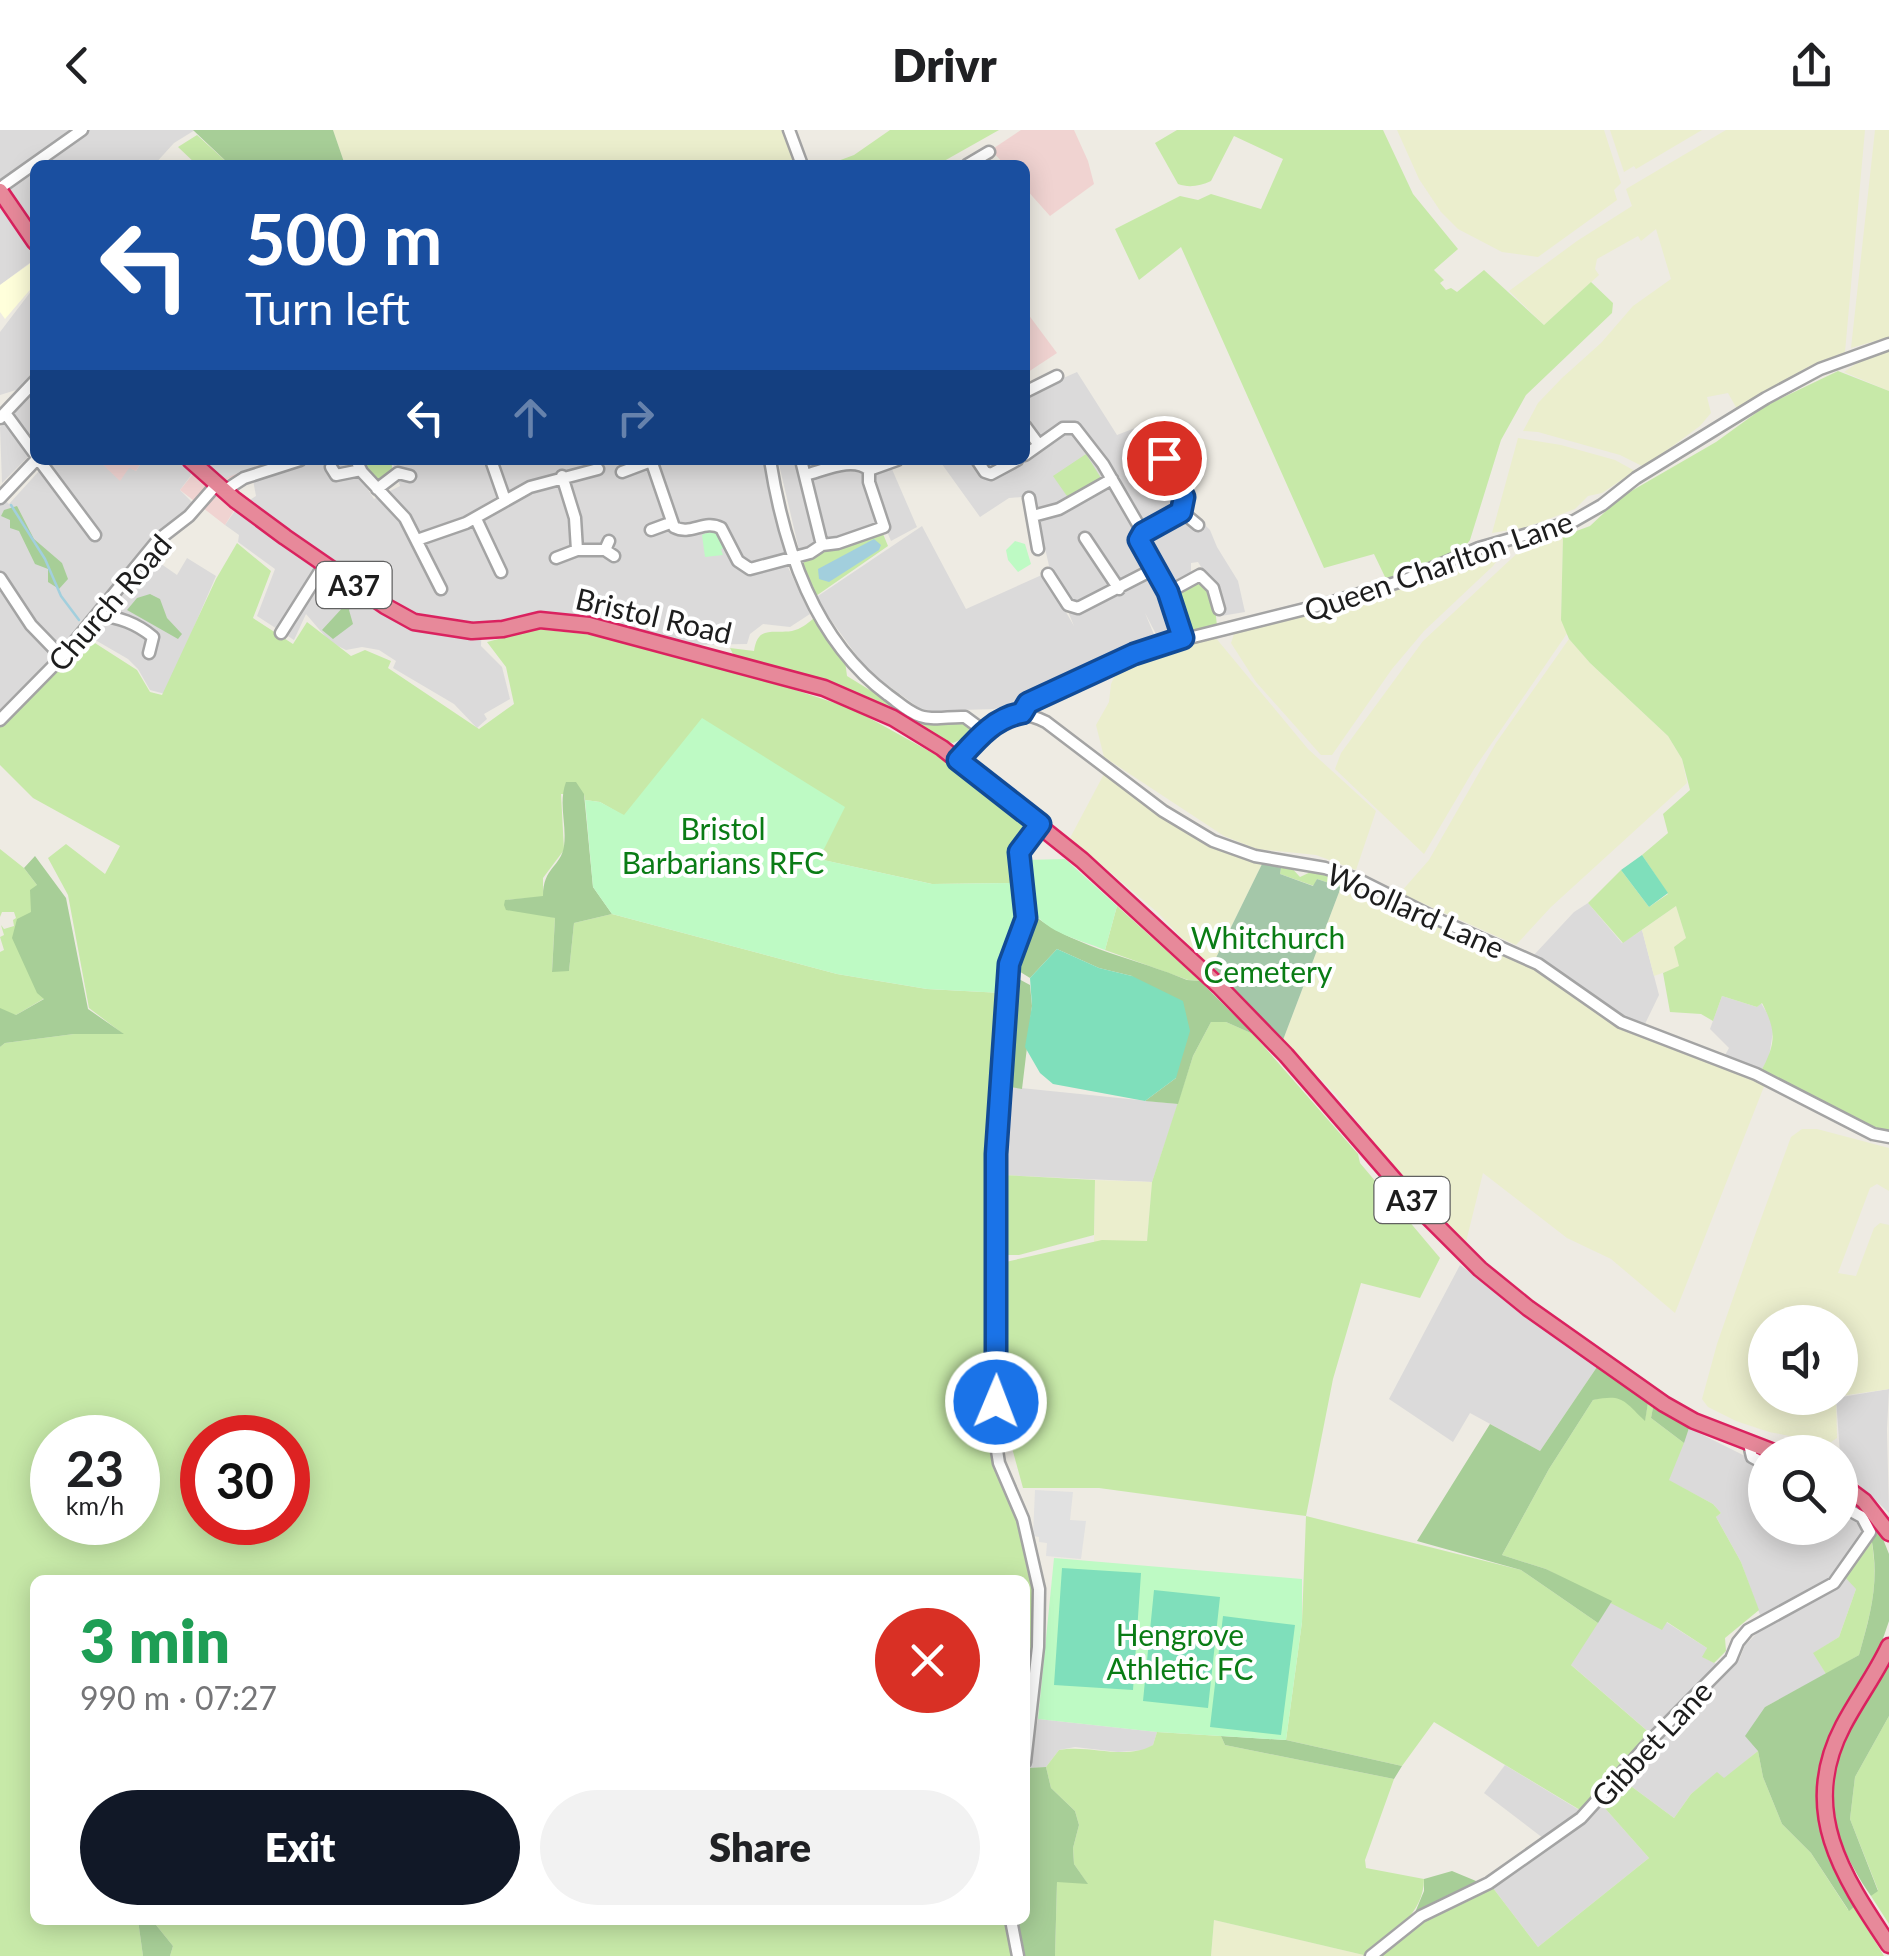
<!DOCTYPE html>
<meta charset="utf-8">
<style>
:root{--surface:#fff;--page:#f2f2f2;--text:#202124;--muted:#757577;--accent:#111827}
body{margin:0;font-family:Lato,sans-serif;background:var(--page);color:var(--text);height:100vh;display:flex;flex-direction:column;font-size:38px;white-space:nowrap}
*{box-sizing:border-box;margin:0}
p{font-size:32px;color:var(--muted)}
.icon{flex:none;width:55px;height:55px;fill:none;stroke:currentColor;stroke-width:2;stroke-linecap:round;stroke-linejoin:round}
.map{position:relative;flex:1;overflow:hidden}
.sheet{position:absolute;left:30px;top:1445px;width:1000px;height:350px;display:flex;flex-direction:column;background:var(--surface);border-radius:15px;box-shadow:0 5px 25px #0003}
.sheet>*{flex:none}
.guide{position:absolute;left:30px;top:30px;width:1000px;height:305px;border-radius:15px;box-shadow:0 5px 25px #0003;background:#1a4fa0;color:#fff;overflow:hidden}
.controls{position:absolute;left:1748px;top:1175px;display:grid;gap:20px}
.controls a{display:grid;place-items:center;width:110px;height:110px;border-radius:50%;background:var(--surface);box-shadow:0 5px 25px #0003;font-size:50px}
.speed{position:absolute;left:30px;top:1285px;display:flex;gap:20px;font-size:50px;font-weight:700;text-align:center}
.speed>*{display:grid;place-content:center;width:130px;height:130px;border-radius:50%;background:var(--surface);box-shadow:0 5px 25px #0003;line-height:1}
.speed small{font-size:25px;font-weight:400}
.speed .limit{border:15px solid #d22;background:#fff;color:#111}
.pin{position:absolute;display:grid;place-items:center;width:85px;height:85px;color:#fff;margin:-42px;border:5px solid #fff;border-radius:50%;box-shadow:0 2px 10px #0007}
.me{position:absolute;width:110px;margin:-55px;rotate:1deg;stroke-linejoin:round;filter:drop-shadow(0 0 8px #0008)}
.turn{display:flex;align-items:center;gap:35px;height:210px;padding:0 50px;font-size:45px}
.turn .icon{width:130px;height:130px;stroke-width:2.5}
.turn b{display:block;font-size:70px;line-height:85px}
.lanes{display:flex;align-items:center;height:95px;padding:0 50px;background:#0003;justify-content:center;gap:50px;direction:ltr}
.lanes .off{opacity:.35}
.round{display:grid;place-items:center;flex:none;width:105px;height:105px;border-radius:52px;background:var(--page)}
.head{display:flex;align-items:center;justify-content:space-between;height:170px;padding:0 50px}
h1{font-size:60px;font-weight:800;line-height:75px;color:#1e9e55}
.cta{display:flex;gap:20px;margin-top:auto;padding:20px 50px}
.cta a{flex:1;height:115px;border-radius:60px;background:var(--accent);color:#fff;font-size:40px;font-weight:800;line-height:115px;text-align:center}
.cta a+a{background:var(--page);color:var(--text)}
header{display:flex;justify-content:space-between;align-items:center;height:130px;padding:0 50px;background:var(--surface);font-size:45px;font-weight:800}
.map>svg:first-child{display:block}
.residential{fill:#dbdada}
.commercial{fill:#f0d3d1}
.education{fill:#ffffdb}
.farmland{fill:#ebeecd}
.grass{fill:#c7e9a8;fill-rule:evenodd}
.forest{fill:#a7ce97}
.cemetery{fill:#a4c7a9}
.park{fill:#befac4}
.pitch{fill:#7fdfbb}
.parking{fill:#e1e1e1}
.water{fill:#a2cfdd}
.lines{fill:none;stroke-linecap:round;stroke-linejoin:round}
.stream{stroke:#a2cfdd;stroke-width:2.5}
.minor-casing{stroke:#a4a4a4;stroke-width:15}
.highway-casing{stroke:#da225f;stroke-width:19}
.minor{stroke:#fff;stroke-width:10}
.highway{stroke:#e7899a;stroke-width:14}
.route-casing{stroke:#114b97;stroke-width:25}
.route{stroke:#1a73e8;stroke-width:18}
.labels{text-anchor:middle;dominant-baseline:central;stroke-width:8;stroke-linejoin:round;paint-order:stroke}
.shield{fill:#fff;stroke:#616161;stroke-width:2.5}
.shield-label{font-size:28px;font-weight:bold;fill:#1d1d1d}
.street-label{font-size:30px;fill:#1d1d1d;stroke:#fff}
.park-label{font-size:30px;fill:#0a7c15;stroke:#fff}
</style>
<header><svg class="icon" aria-label="back" viewBox="0 0 24 24"><path d="M15 5l-7 7 7 7"/></svg>Drivr<svg class="icon" aria-label="share" viewBox="0 0 24 24"><path d="M12 15V3M7 8l5-5 5 5M5 13v7h14v-7"/></svg></header>
<div class="map">
<svg width="1889" height="1826" viewBox="0 0 1889 1826">
<rect width="100%" height="100%" fill="#eeebe3"/>
<!-- residential -->
<path class="residential" d="M0,0H195L174,13L154,35H35V129L0,155Z
M35,156V320L2,353L0,297L27,269L16,260L0,265V202Z
M1077,242L1117,305L1148,293L1181,367L1179,378L1196,397L1204,394L1210,400L1217,417L1238,451L1245,482L1221,486L1218,464L1198,432L1191,433V443L1160,459L1175,499L1157,506L1145,483L1155,507L1047,558L1044,553L1018,571L994,579L960,580L940,584L919,578L867,540L815,468L922,396L966,479L1044,444L1074,496L1069,484L1070,473L1050,440L1033,366L1009,368L980,387L939,330H1025L1042,315L1025,290V265Z
M49,330H98L120,350L129,337L136,341L143,330H178L192,344L180,360L194,374L144,422L177,445L187,428L216,446L165,564L150,560L138,539L128,529L78,500L0,580V365L9,374Z
M257,330H349L374,369L400,356L392,330H769L787,435L810,484L790,497L763,494L750,504L747,514L692,515L584,484H545L482,493L481,516L502,537L510,569L484,584L487,589L477,598L454,574L393,538L396,531L379,520L362,517L346,520L330,512L306,484L294,510L257,486L275,439L238,412L239,405L225,395L236,379L256,366L253,350L266,345Z
M778,330H888L917,397L891,411L883,392L799,420Z
M1588,773L1622,813L1642,800L1659,865L1644,896L1621,889L1533,826L1574,782Z
M1722,866L1757,877L1761,873L1774,895L1769,927L1760,943L1724,927L1729,918L1710,899Z
M1010,957L1178,974L1152,1052L1002,1045L1004,980Z
M1460,1135L1599,1234L1540,1321L1470,1283L1453,1312L1389,1269Z
M1889,1259L1887,1300L1889,1383L1841,1338L1836,1268Z
M1689,1298L1765,1336V1398H1840V1379L1862,1389L1865,1400L1856,1459L1839,1507L1814,1523L1826,1544L1765,1577L1758,1621L1724,1649L1717,1643L1691,1664L1674,1688L1624,1651L1658,1610L1570,1534L1612,1471L1661,1499L1666,1492L1707,1518L1703,1527L1727,1539L1740,1528L1745,1515L1764,1496L1741,1432L1716,1387L1721,1383L1713,1374L1668,1350Z
M1038,1589L1157,1602L1153,1615L1144,1620L1118,1622L1075,1617L1059,1620L1046,1637L1028,1638Z
M1505,1635L1589,1686L1603,1676L1649,1728L1538,1817L1493,1758L1552,1715L1484,1663Z"/>
<!-- commercial -->
<path class="commercial" d="M1021,0H1074L1088,31L1094,54L1050,86L1025,58V35H1005L991,20Z
M1025,180L1057,223L1025,244Z
M98,330H143L136,341L129,338L120,351Z
M197,330H256L260,337L227,349L217,363L235,379L225,395L180,360L201,334Z"/>
<!-- education -->
<path class="education" d="M35,130V154L5,189L0,182V155Z"/>
<!-- farmland -->
<path class="farmland" d="M333,0H783L795,35H345Z
M1397,0H1604L1621,53L1614,60L1617,70L1538,127L1502,122L1458,99L1441,82L1419,49Z
M1610,0H1702L1636,39L1634,36L1624,42Z
M1726,0H1865L1845,222L1806,238L1737,279L1728,263L1707,267L1711,283L1700,296L1644,337L1620,325L1538,302L1523,301L1538,273L1562,248L1601,213L1633,176L1671,149L1656,99L1641,111L1638,106L1597,129L1595,139L1599,145L1544,195L1509,161L1577,111L1632,76L1626,59Z
M1875,0H1889V207L1851,218Z
M1889,220V261L1844,242L1863,229Z
M1518,308L1561,315L1615,330L1635,341L1602,363L1588,366L1575,379L1527,397L1492,403Z
M1563,406L1561,489L1568,502L1474,639L1424,724L1335,639L1341,623L1423,511L1525,416Z
M1500,417L1504,421L1493,436L1424,501L1392,539L1332,625H1321L1256,552L1231,513L1234,504L1399,460Z
M1215,507L1308,619L1376,681L1356,740L1316,725L1257,719L1224,706L1104,627L1096,595L1109,572L1111,554L1117,541L1162,523Z
M1569,509L1590,533L1668,606L1682,629L1687,653L1551,777L1516,815L1400,763L1429,730L1496,613Z
M1104,644L1197,707L1244,729L1263,732L1211,838L1157,782L1070,708Z
M1340,747L1545,843L1631,902L1765,954L1675,1183L1611,1129L1567,1108L1483,1043L1465,1116L1417,1066L1337,966L1283,910L1341,757Z
M1676,776L1686,808L1679,837L1654,846L1642,800Z
M1802,999H1817L1889,1018V1061L1877,1054L1870,1058L1838,1143L1856,1146L1874,1098L1880,1093L1889,1095V1259L1840,1266V1192H1765V1268H1836L1837,1308L1824,1317L1806,1309L1769,1302L1736,1291L1708,1277L1702,1269L1717,1214L1755,1105L1791,1007Z
M1095,1050L1152,1052L1147,1112L1094,1113Z
M1214,1790L1368,1826H1211Z"/>
<!-- grass -->
<path class="grass" d="M890,0H999L937,35H827L854,25Z
M1177,0H1383L1413,64L1458,119L1434,140L1444,150L1440,153L1446,160L1451,158L1457,162L1484,140L1544,195L1591,152L1613,173L1612,183L1526,265L1501,310L1470,410L1463,419L1386,449L1374,424L1324,438L1181,117L1139,150L1115,99L1180,66L1198,70L1211,64L1261,79L1283,29L1234,6L1211,51C1200,56 1189,58 1178,54L1155,13Z
M197,5L230,35H197L178,17Z
M1838,241L1889,261V1004L1874,1001L1760,943C1776,914 1777,902 1762,873L1757,877L1722,866L1713,891L1701,884L1670,882L1663,843L1679,836L1674,817L1686,808L1676,776L1623,813L1588,773L1621,740L1649,777L1668,764L1642,725L1668,703L1663,684L1690,660L1682,629L1668,606L1590,533L1569,509L1561,490L1563,406L1590,396L1621,367L1716,312L1767,275Z
M1086,324L1101,348L1069,369L1053,346Z
M362,330H391L393,343L382,353L375,352Z
M881,399L888,416L816,466L801,434L826,419L854,414Z
M237,413L271,441L253,488L293,514L307,492L351,526L365,520L391,531L388,538L479,599L514,574L506,537L487,512L536,499L594,505L732,539L853,579L936,625L1023,694L1025,704L1011,753L932,754L624,686L600,672L585,670L584,664H561L564,720L543,748V767L506,770L555,788L552,841H569L574,793L612,784L837,844L927,859L1002,863L990,1306L1020,1391L1036,1462L1037,1483L1025,1613V1450H35V1790H138L143,1826H0V917L5,913L74,904L122,903L89,878L68,765L48,728L66,714L105,744L120,716L33,668L0,635V596L84,506L137,540L150,562L162,565L216,449ZM52,1308H138V1392H52ZM202,1308H288V1392H202Z
M1197,451C1215,459 1215,477 1217,495L1186,501L1175,463Z
M814,488L845,531L847,546L915,588L964,591L969,599L968,606L953,613L945,611L860,564L832,553L735,528L730,518L754,521C758,495 772,504 792,501C801,499 807,494 814,488Z
M0,719L24,738L37,755L32,782L45,868L16,885L0,883V822L4,820L0,807L4,805L1,795L4,799L14,796L13,790L16,788L14,782H2L0,787Z
M1264,730L1288,734L1300,747L1317,739L1340,747L1341,757L1317,749L1314,756L1280,744L1281,738Z
M1117,776L1200,851L1188,850L1105,820Z
M1211,892H1226L1253,904L1358,1024L1360,1033L1440,1128L1420,1168L1361,1153L1333,1249L1306,1386L1521,1440L1598,1493L1571,1535L1652,1605L1585,1683L1434,1592L1402,1636L1286,1610L1302,1492L1306,1386L1099,1358H1023L1001,1278V1133L1102,1110L1147,1111L1152,1052L1193,926Z
M1002,1045L1095,1050L1094,1105L1019,1125H1003Z
M1612,1265L1622,1268L1645,1289L1648,1273L1654,1272L1651,1288L1684,1313L1669,1350L1713,1374L1721,1383L1716,1387L1741,1432L1759,1480L1725,1508L1726,1521L1714,1533L1702,1527L1707,1518L1667,1492L1662,1500L1546,1439L1502,1425L1549,1339L1593,1270Z
M1870,1402C1880,1450 1872,1479 1859,1525L1826,1544L1813,1523L1839,1507L1856,1459L1842,1444Z
M1889,1586V1794L1871,1766L1878,1760L1850,1689L1855,1647Z
M1157,1602L1221,1606L1225,1615L1394,1649L1365,1730L1366,1738L1424,1749C1424,1784 1391,1804 1368,1826L1214,1790L1211,1826H1055L1057,1751L1087,1753L1074,1734L1073,1718L1079,1695L1075,1681L1051,1658L1046,1637L1059,1620C1090,1614 1125,1631 1153,1615Z
M1758,1621L1763,1647L1782,1694L1811,1723L1848,1780L1854,1777L1884,1826H1381L1426,1790L1493,1758L1538,1817L1649,1728L1603,1676L1624,1651L1674,1688L1691,1664L1717,1642L1724,1648Z
M152,1790H1008L1013,1826H170L173,1816Z"/>
<!-- forest -->
<path class="forest" d="M193,0H333L345,35H230Z
M17,376L34,409L62,433L68,449L59,459L48,452V439L35,434L19,401L10,398V390L1,386L4,380Z
M352,461L360,469L354,471L349,480L353,494L333,509L322,500L345,475Z
M150,464L160,469L167,488L182,504L178,509L127,480L137,468Z
M566,652H576L584,664L593,757L612,784L574,793L569,841L552,842L555,788L506,780L504,775L505,770L543,766C543,737 561,737 564,716C567,694 558,674 566,652Z
M35,726L66,768L88,879L124,904H74L5,913L0,917V878L16,885L44,869L37,863L12,808L17,789L31,782L30,760L37,755L24,738Z
M1036,787C1079,819 1138,829 1187,850L1200,851L1253,904L1226,892H1211L1193,926L1178,974L1145,971L1176,948L1132,846L1099,838L1057,819L1030,848L1014,838Z
M1013,846L1030,855L1032,876L1022,959L1010,957Z
M1599,1234L1648,1273L1645,1291C1623,1270 1623,1264 1593,1270L1549,1339L1502,1425L1546,1439L1612,1471L1598,1493L1521,1440L1417,1411L1490,1294L1540,1321Z
M1654,1272L1689,1298L1684,1313L1651,1288Z
M1879,1399L1889,1424V1491L1876,1529L1831,1604L1823,1632L1817,1673L1825,1717L1854,1777L1849,1781L1811,1723L1782,1694L1763,1647L1758,1621L1745,1606L1765,1577L1859,1525C1871,1483 1880,1450 1871,1407Z
M1889,1531V1586L1855,1647L1850,1689L1878,1761L1871,1766C1834,1712 1816,1660 1849,1598C1861,1575 1877,1554 1889,1531Z
M1221,1606L1286,1610L1402,1636L1394,1649L1225,1615Z
M1046,1637L1051,1658L1075,1681L1079,1695L1073,1718L1074,1734L1088,1754L1057,1752L1055,1826H1021L1014,1790H1025V1650L1028,1638Z
M1452,1741L1476,1751L1477,1756L1414,1785L1424,1761V1749Z
M138,1790H152L173,1816L170,1826H143Z"/>
<!-- cemetery -->
<path class="cemetery" d="M1263,732L1281,738L1280,744L1313,756L1317,749L1341,757L1283,910L1211,838Z"/>
<!-- park -->
<path class="park" d="M711,401L719,402L727,417L721,419L723,425L705,427L702,405Z
M1015,411L1025,414L1031,434L1018,442L1008,430L1006,420Z
M702,588L845,677L819,729L932,754L1011,753L1016,786L1006,829L1002,863L927,859L837,844L612,784L593,757L585,670L600,672L624,685Z
M1065,729L1117,776L1105,820C1081,810 1046,803 1033,780L1025,730Z
M1054,1428L1302,1449V1492L1286,1610L1157,1602L1038,1589Z"/>
<!-- pitch -->
<path class="pitch" d="M1642,725L1668,763L1649,777L1621,740Z
M1057,819L1099,838L1132,846L1183,871L1190,901L1176,948L1145,971L1053,954L1040,943L1025,917L1032,876L1030,848Z
M1062,1438L1141,1443L1133,1560L1054,1555Z
M1154,1460L1220,1467L1208,1578L1143,1571Z
M1223,1486L1295,1495L1281,1605L1210,1597Z"/>
<!-- parking -->
<path class="parking" d="M202,330H256L259,335L226,348L220,347Z
M1035,1360L1073,1362L1070,1390L1086,1391L1081,1429L1046,1426L1047,1413L1039,1412V1407L1033,1406Z"/>
<!-- water -->
<path class="water" d="M874,409L881,415L879,420L829,452L819,449L818,439Z"/>
<g class="lines">
<!-- stream -->
<path class="stream" d="M11,375L45,429L61,466L79,490"/>
<!-- minor casing -->
<g class="minor-casing">
<path id="minor" d="M789,0L802,35
M967,35L989,22
M0,58L82,0
M1025,262L1057,246
M5,283L35,324
M0,288L35,251
M1025,296L1039,315
M1025,325L1063,298H1075L1103,334L1143,403L1139,414L1169,462L1183,508
M1164,328L1184,367L1181,381L1198,395
M39,330L95,405
M356,330L362,342L405,388L441,459
M491,330L505,370
M651,330L674,397C691,406 704,389 721,398L738,431L750,439L810,423L822,415L801,330
M770,330C784,418 814,510 888,565C898,572 908,582 920,586C934,591 950,586 965,587L984,601
M977,330L985,342L991,344L1017,330
M331,337L336,345L361,340
M869,340L897,330
M622,342L651,331
M805,345C825,340 853,326 869,340V352L884,397L838,413L822,415
M562,346L575,388L577,420
M377,359L398,343L410,346
M224,361L244,348L300,330
M0,368L36,330
M1029,368L1038,419
M1033,386L1059,379L1112,349
M476,389L501,442
M651,400L670,393
M1143,403L1181,381
M1085,408L1119,459
M417,410L466,393L530,357L598,339
M609,411L605,420L614,426
M556,428L577,420H605
M1048,444L1068,475L1078,478L1154,439
M0,448L31,495L62,527
M1169,462L1200,445L1213,458L1219,479
M97,485C119,487 136,493 153,507L149,523
M281,503L324,435
M1023,583L1028,573L1153,517L1333,472L1405,450L1479,418L1574,391L1602,375L1636,348L1766,268L1820,239L1889,214
M0,590L62,527L158,410L189,386L217,354
M958,629C984,601 1005,571 1046,592L1163,681L1213,711L1255,726L1325,738L1357,749L1435,788L1538,834L1621,892L1756,944L1873,1004L1889,1007
M1749,1314L1752,1327L1765,1334
M1025,1632L1038,1517L1039,1459L1023,1389L999,1333L995,1308L996,1024L1009,834L1026,788L1019,723L1039,694
M1011,1790L1018,1826
M1371,1826L1421,1786L1489,1753L1581,1688L1655,1606L1731,1529L1738,1512L1748,1500L1834,1453L1870,1402L1862,1387L1840,1375"/>
</g>
<!-- highway casing -->
<g class="highway-casing">
<path id="highway" d="M0,61L35,112
M190,330L235,370L285,407L385,476L414,492L472,501L503,499L540,490L589,495L824,558L893,588L942,618L1082,730L1219,856L1286,925L1417,1076L1480,1139L1528,1178L1664,1274L1694,1291L1774,1322
M1840,1353L1864,1371L1889,1403
M1889,1516C1876,1544 1857,1569 1843,1596C1799,1680 1842,1745 1889,1815"/>
</g>
<!-- minor -->
<use href="#minor" class="minor"/>
<!-- highway -->
<use href="#highway" class="highway"/>
</g>
<g class="lines">
<!-- route casing -->
<g class="route-casing">
<path id="route" d="M996,1272V1024L1009,834L1026,788L1019,722L1040,694L958,630C977,609 994,588 1022,583L1028,573L1134,524L1183,508L1168,462L1139,410L1143,403L1181,382L1184,367L1164,328"/>
</g>
<!-- route -->
<use href="#route" class="route"/>
</g>
<g class="labels">
<!-- shield labels -->
<g class="shield">
<rect x="316.5" y="432" width="75" height="46" rx="8"/>
<rect x="1374.5" y="1047" width="75" height="46" rx="8"/>
</g>
<g class="shield-label">
<text x="354" y="455">A37</text>
<text x="1412" y="1070">A37</text>
</g>
<!-- street labels -->
<g class="street-label">
<text transform="translate(1438 435) rotate(-19)">Queen Charlton Lane</text>
<text transform="translate(109 472) rotate(-49)">Church Road</text>
<text transform="translate(654 485) rotate(13)">Bristol Road</text>
<text transform="translate(1416 780) rotate(24)">Woollard Lane</text>
<text transform="translate(1651 1613) rotate(-47)">Gibbet Lane</text>
</g>
<!-- park labels -->
<g class="park-label">
<text x="723" y="698">Bristol<tspan x="723" dy="34">Barbarians RFC</tspan></text>
<text x="1268" y="807">Whitchurch<tspan x="1268" dy="34">Cemetery</tspan></text>
<text x="1180" y="1504">Hengrove<tspan x="1180" dy="34">Athletic FC</tspan></text>
</g>
</g>
</svg>
<div class="controls">
<a><svg class="icon" aria-label="sound" viewBox="0 0 24 24"><path d="M4 9h4l5-4v14l-5-4H4zM17 9q2 3 0 6"/></svg></a>
<a><svg class="icon" aria-label="search" viewBox="0 0 24 24"><circle cx="10" cy="10" r="6"/><path d="M15 15l6 6"/></svg></a>
</div>
<div class="speed"><div>23<small>km/h</small></div><div class="limit">30</div></div>
<div class="pin" style="left:1164px;top:328px;background:#d93025"><svg class="icon" aria-label="arrive" viewBox="0 0 24 24"><path d="M6 21V4h12l-3 4 3 4H6"/></svg></div>
<svg class="me" style="left:996px;top:1272px" viewBox="-20 -20 40 40"><circle r="17" fill="#1a73e8" stroke="#fff" stroke-width="3"/><path d="M0-11L8 9 0 5-8 9z" fill="#fff"/></svg>
<div class="guide">
<div class="turn"><svg class="icon" aria-label="left" viewBox="0 0 24 24"><path d="M17 20v-9H6M10 6l-5 5 5 5"/></svg><div><b>500 m</b>Turn left</div></div>
<div class="lanes"><svg class="icon" aria-label="left" viewBox="0 0 24 24"><path d="M17 20v-9H6M10 6l-5 5 5 5"/></svg><svg class="icon off" aria-label="ahead" viewBox="0 0 24 24"><path d="M12 20V5M6 11l6-6 6 6"/></svg><svg class="icon off" aria-label="right" viewBox="0 0 24 24"><path d="M7 20v-9h11M14 6l5 5-5 5"/></svg></div>
</div>
<section class="sheet">
<div class="head"><div><h1>3 min</h1><p>990 m · 07:27</p></div><a class="round" style="background:#d93025;color:#fff"><svg class="icon" aria-label="close" viewBox="0 0 24 24"><path d="M6 6l12 12M18 6L6 18"/></svg></a></div>
<div class="cta"><a>Exit</a><a>Share</a></div>
</section>
</div>
